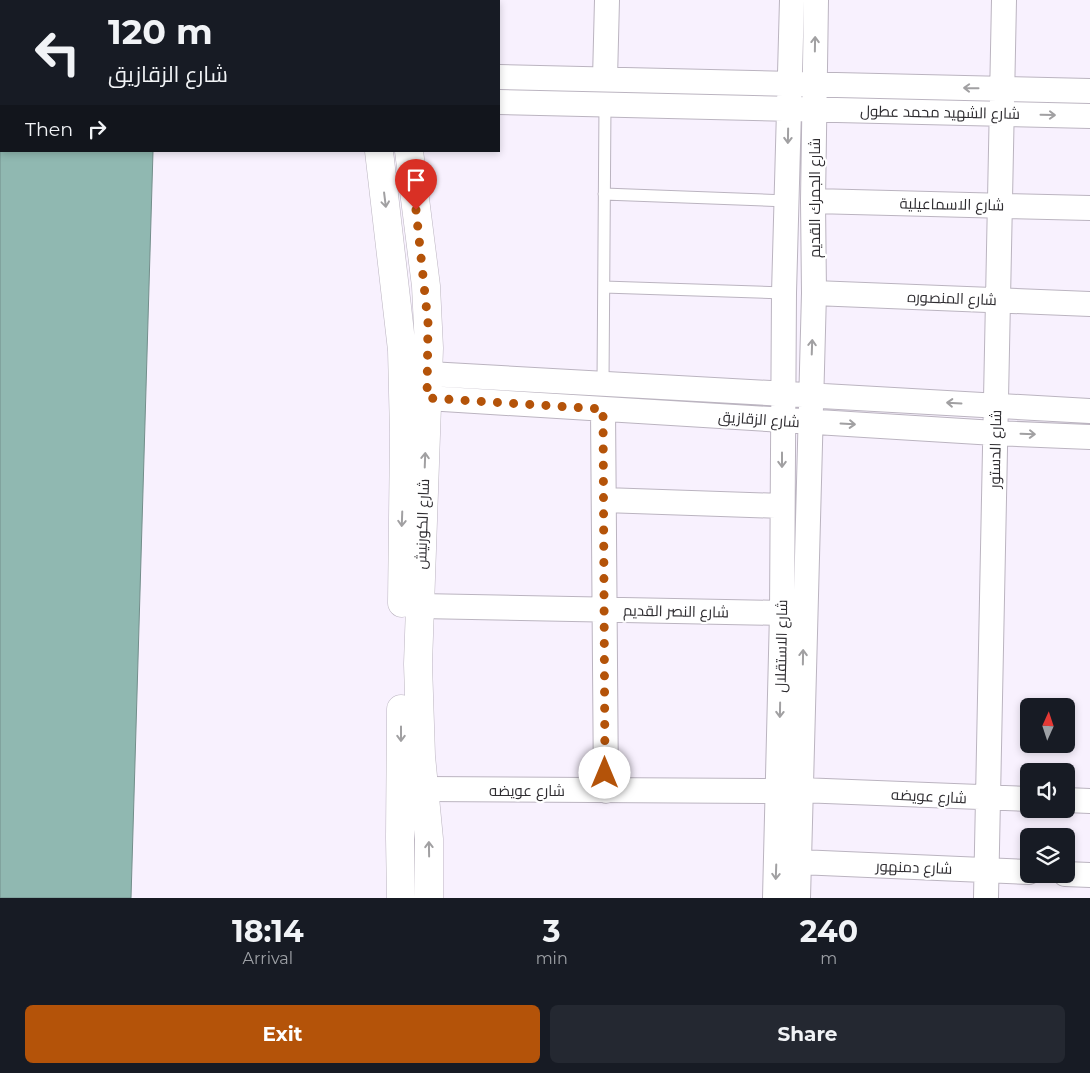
<!DOCTYPE html>
<meta charset="utf-8">
<style>
:root{--surface:#171b24;--page:#242831;--text:#f1f3f6;--muted:#9ea1a6;--accent:#b45309}
body{margin:0;font-family:Montserrat,Cairo,sans-serif;background:var(--page);color:var(--text);height:100vh;display:flex;flex-direction:column;font-size:19px;white-space:nowrap}
*{box-sizing:border-box;margin:0}
p{font-size:16px;color:var(--muted)}
.icon{flex:none;width:28px;height:28px;fill:none;stroke:currentColor;stroke-width:2;stroke-linecap:round;stroke-linejoin:round}
.map{position:relative;height:898px;overflow:hidden}
.details{display:flex;flex-direction:column;background:var(--surface);flex:1}
.details>*{flex:none}
.guide{position:absolute;left:0px;top:0px;width:500px;height:152px;box-shadow:0 2px 8px #0003;background:#171b24;color:var(--text);overflow:hidden}
.needle{width:32px;rotate:3deg}
.fabs{position:absolute;left:1020px;top:698px;display:grid;gap:10px}
.fabs a{display:grid;place-items:center;width:55px;height:55px;border-radius:8px;background:var(--surface);box-shadow:0 2px 8px #0003;font-size:25px}
.pin{position:absolute;display:grid;place-items:center;width:42px;height:42px;color:#fff;margin:-51px -21px;border-radius:50% 50% 50% 0;rotate:-45deg;box-shadow:0 0 5px #0007}
.pin .icon{rotate:45deg}
.me{position:absolute;width:55px;margin:-28px;rotate:0deg;stroke-linejoin:round;filter:drop-shadow(0 0 4px #0008)}
.turn{display:flex;align-items:center;gap:18px;height:105px;padding:0 25px;font-size:22px}
.turn .icon{width:65px;height:65px;stroke-width:2.5}
.turn b{display:block;font-size:35px;line-height:42px}
.then{display:flex;align-items:center;height:48px;padding:0 25px;background:#0003;gap:10px;font-size:19px}
.eta{display:flex;justify-content:space-evenly;align-items:center;height:85px;text-align:center}
.eta b{font-size:30px;font-weight:700;line-height:35px}
.primary-button{display:flex;gap:10px;margin-top:auto;padding:10px 25px}
.primary-button a{flex:1;height:58px;border-radius:8px;background:var(--accent);color:#fff;font-size:20px;font-weight:700;line-height:58px;text-align:center}
.primary-button a+a{background:var(--page);color:var(--text)}
.map>svg:first-child{display:block}
.water{fill:#90b8b1;stroke:#738e8b}
.lines{fill:none;stroke-linecap:round;stroke-linejoin:round}
.service-casing{stroke:#bbb4c0;stroke-width:13}
.minor-casing{stroke:#bbb4c0;stroke-width:26}
.secondary-casing{stroke:#bbb4c0;stroke-width:29}
.service{stroke:#fff;stroke-width:11}
.minor{stroke:#fff;stroke-width:24}
.secondary{stroke:#fff;stroke-width:28}
.oneway{stroke:#a1a0a2}
.route{stroke:#b45309;stroke-width:9;stroke-dasharray:0 16.2}
.labels{text-anchor:middle;dominant-baseline:central;stroke-width:4.5;stroke-linejoin:round;paint-order:stroke}
.street-label{font-size:15px;fill:#2f2d31;stroke:#fff}
</style>
<div class="map">
<svg width="1090" height="898" viewBox="0 0 1090 898">
<rect width="100%" height="100%" fill="#f8f1fe"/>
<!-- water -->
<path class="water" d="M0,0H157L1,1V151H153L131,898H0Z"/>
<g class="lines">
<!-- service casing -->
<g class="service-casing">
<path id="service" d="M604,194L787,201
M604,287L784,293
M603,383L605,105"/>
</g>
<!-- minor casing -->
<g class="minor-casing">
<path id="minor" d="M499,77L1090,91
M605,79L607,0
M499,102L1090,116
M813,201L1090,208
M814,293L1090,304
M429,374L1090,411
M427,398L995,433L1090,437
M603,409L606,791
M604,500L782,506
M420,606L782,613
M425,789L778,791
M800,790L1029,799
M1066,800L1090,801
M799,862L1029,872
M1065,874L1090,875
M775,898L782,613L784,293L792,0
M798,898L814,293L813,201L816,0
M986,898L1004,0"/>
</g>
<!-- secondary casing -->
<g class="secondary-casing">
<path id="secondary" d="M359,0L360,1
M389,0V1
M379,151L402,350L404,434L402,603
M409,151L426,286L429,348L418,664L421,756L429,839V898
M401,709L400,838L401,898"/>
</g>
<!-- service -->
<use href="#service" class="service"/>
<!-- minor -->
<use href="#minor" class="minor"/>
<!-- secondary -->
<use href="#secondary" class="secondary"/>
</g>
<!-- one-way arrows -->
<defs><path id="oneway-shaft" d="M-6 0H5M1.5-3L5.5 0L1.5 3" fill="none" stroke-width="1.6" stroke-linecap="round" stroke-linejoin="round" transform="scale(1.25)"/></defs>
<g class="oneway">
<use href="#oneway-shaft" transform="translate(815 44) rotate(-89)"/>
<use href="#oneway-shaft" transform="translate(971 88) rotate(-179)"/>
<use href="#oneway-shaft" transform="translate(1048 115) rotate(1)"/>
<use href="#oneway-shaft" transform="translate(788 136) rotate(91)"/>
<use href="#oneway-shaft" transform="translate(385 200) rotate(83)"/>
<use href="#oneway-shaft" transform="translate(812 347) rotate(-88)"/>
<use href="#oneway-shaft" transform="translate(954 403) rotate(-177)"/>
<use href="#oneway-shaft" transform="translate(848 424) rotate(3)"/>
<use href="#oneway-shaft" transform="translate(1028 434) rotate(2)"/>
<use href="#oneway-shaft" transform="translate(425 460) rotate(-88)"/>
<use href="#oneway-shaft" transform="translate(782 460) rotate(90)"/>
<use href="#oneway-shaft" transform="translate(402 519) rotate(92)"/>
<use href="#oneway-shaft" transform="translate(803 657) rotate(-89)"/>
<use href="#oneway-shaft" transform="translate(780 710) rotate(91)"/>
<use href="#oneway-shaft" transform="translate(401 734) rotate(90)"/>
<use href="#oneway-shaft" transform="translate(429 849) rotate(-91)"/>
<use href="#oneway-shaft" transform="translate(776 872) rotate(92)"/>
</g>
<g class="lines">
<!-- route -->
<path class="route" d="M416,210L428,323L427,398L603,409L605,773"/>
</g>
<g class="labels">
<!-- street labels -->
<g class="street-label">
<text transform="translate(940 112) rotate(1)">شارع الشهيد محمد عطول</text>
<text transform="translate(814 198) rotate(-90)">شارع الجمرك القديم</text>
<text transform="translate(952 204) rotate(1)">شارع الاسماعيلية</text>
<text transform="translate(952 298) rotate(2)">شارع المنصوره</text>
<text transform="translate(759 419) rotate(4)">شارع الزقازيق</text>
<text transform="translate(995 449) rotate(-89)">شارع الدستور</text>
<text transform="translate(422 524) rotate(-88)">شارع الكورنيش</text>
<text transform="translate(676 611) rotate(1)">شارع النصر القديم</text>
<text transform="translate(781 646) rotate(-89)">شارع الاستقلال</text>
<text x="527" y="790">شارع عويضه</text>
<text transform="translate(929 796) rotate(3)">شارع عويضه</text>
<text transform="translate(914 867) rotate(2)">شارع دمنهور</text>
</g>
</g>
</svg>
<div class="fabs">
<a><svg class="needle" viewBox="-14 -14 28 28"><path d="M0-13l5 13h-10z" fill="#e53935"/><path d="M0 13l5-13h-10z" fill="#9ea1a6"/></svg></a>
<a><svg class="icon" aria-label="sound" viewBox="0 0 24 24"><path d="M4 9h4l5-4v14l-5-4H4zM17 9q2 3 0 6"/></svg></a>
<a><svg class="icon" aria-label="layers" viewBox="0 0 24 24"><path d="M12 4l9 5-9 5-9-5zM3 14l9 5 9-5"/></svg></a>
</div>
<div class="pin" style="left:416px;top:210px;background:#d93025"><svg class="icon" aria-label="arrive" viewBox="0 0 24 24"><path d="M6 21V4h12l-3 4 3 4H6"/></svg></div>
<svg class="me" style="left:605px;top:773px" viewBox="-20 -20 40 40"><circle r="19" fill="#fff"/><path d="M0-13L10 11 0 6-10 11z" fill="#b45309"/></svg>
<div class="guide">
<div class="turn"><svg class="icon" aria-label="left" viewBox="0 0 24 24"><path d="M17 20v-9H6M10 6l-5 5 5 5"/></svg><div><b>120 m</b>شارع الزقازيق</div></div>
<div class="then">Then<svg class="icon" aria-label="right" viewBox="0 0 24 24"><path d="M7 20v-9h11M14 6l5 5-5 5"/></svg></div>
</div>
</div>
<section class="details">
<div class="eta">
<div><b>18:14</b><p>Arrival</p></div>
<div><b>3</b><p>min</p></div>
<div><b>240</b><p>m</p></div>
</div>
<div class="primary-button"><a>Exit</a><a>Share</a></div>
</section>
